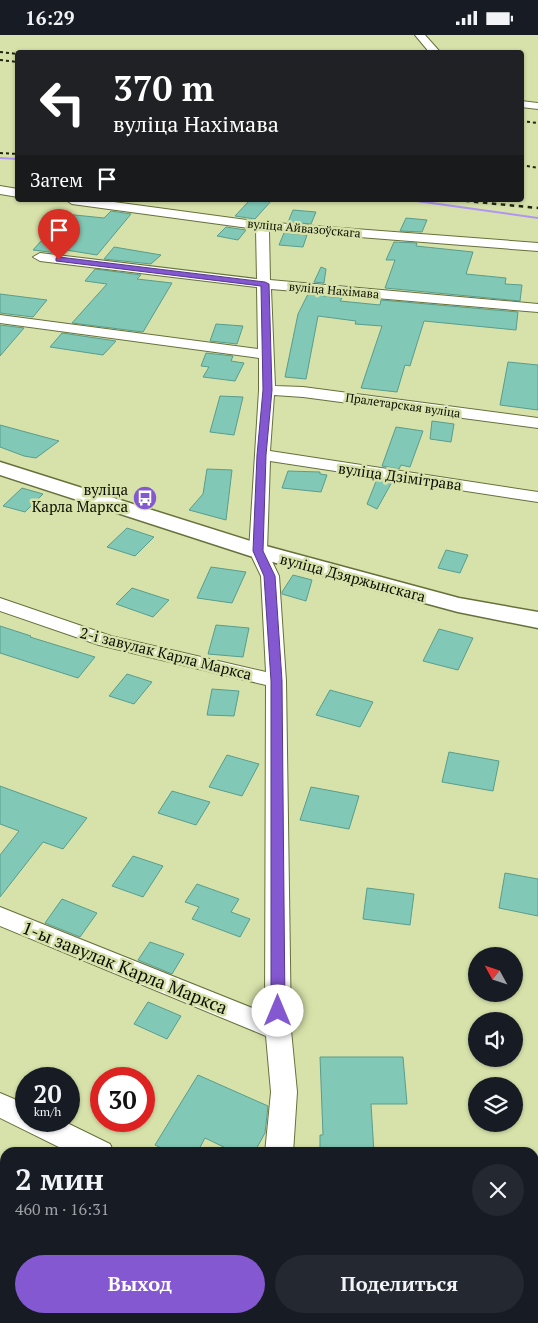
<!DOCTYPE html>
<html lang="ru">
<meta charset="utf-8">
<style>
:root{--surface:#171b24;--page:#242831;--text:#f1f3f6;--muted:#9ea1a6;--accent:#8458d1}
body{margin:0;font-family:"PT Serif",serif;background:var(--page);color:var(--text);height:100vh;display:flex;flex-direction:column;font-size:19px;white-space:nowrap}
*{box-sizing:border-box;margin:0}
p{font-size:16px;color:var(--muted)}
.icon{flex:none;width:28px;height:28px;fill:none;stroke:currentColor;stroke-width:2;stroke-linecap:round;stroke-linejoin:round}
.map{position:relative;flex:1;overflow:hidden}
.details{position:absolute;left:0px;top:1112px;width:539px;height:176px;display:flex;flex-direction:column;background:var(--surface);border-radius:15px 15px 0 0;box-shadow:0 1px 4px #0004}
.details>*{flex:none}
.guide{position:absolute;left:15px;top:15px;width:509px;height:152px;border-radius:5px;box-shadow:0 1px 4px #0004;background:#202124;color:#fff;overflow:hidden}
.needle{width:32px;rotate:310deg}
.fabs{position:absolute;left:468px;top:912px;display:grid;gap:10px}
.fabs a{display:grid;place-items:center;width:55px;height:55px;border-radius:50%;background:var(--surface);box-shadow:0 1px 4px #0004;font-size:25px}
.speed{position:absolute;left:15px;top:1032px;display:flex;gap:10px;font-size:25px;font-weight:700;text-align:center}
.speed>*{display:grid;place-content:center;width:65px;height:65px;border-radius:50%;background:var(--surface);box-shadow:0 1px 4px #0004;line-height:1}
.speed small{font-size:12px;font-weight:400}
.speed .limit{border:8px solid #d22;background:#fff;color:#111}
.pin{position:absolute;display:grid;place-items:center;width:42px;height:42px;color:#fff;margin:-51px -21px;border-radius:50% 50% 50% 0;rotate:-45deg;box-shadow:0 0 5px #0007}
.pin .icon{rotate:45deg}
.me{position:absolute;width:55px;margin:-28px;rotate:0deg;stroke-linejoin:round;filter:drop-shadow(0 0 4px #0008)}
.turn{display:flex;align-items:center;gap:18px;height:105px;padding:0 15px;font-size:22px}
.turn .icon{width:65px;height:65px;stroke-width:2.5}
.turn b{display:block;font-size:35px;line-height:42px}
.then{display:flex;align-items:center;height:48px;padding:0 15px;background:#0003;gap:10px;font-size:19px}
.round{display:grid;place-items:center;flex:none;width:52px;height:52px;border-radius:26px;background:var(--page)}
.overview{display:flex;align-items:center;justify-content:space-between;height:85px;padding:0 15px}
h1{font-size:30px;font-weight:800;line-height:38px}
.primary-button{display:flex;gap:10px;margin-top:auto;padding:10px 15px}
.primary-button a{flex:1;height:58px;border-radius:30px;background:var(--accent);color:#fff;font-size:20px;font-weight:800;line-height:58px;text-align:center}
.primary-button a+a{background:var(--page);color:var(--text)}
.status{display:flex;justify-content:space-between;align-items:center;height:35px;padding:0 25px;background:var(--surface);direction:ltr}
.status svg{height:14px;fill:currentColor}
.map>svg:first-child{display:block}
.lines{fill:none;stroke-linecap:round;stroke-linejoin:round}
.stream{fill:#b195f2;fill-rule:evenodd}
.building{fill:#82c8b6;stroke:#589d8d}
.minor-casing{stroke:#67703b;stroke-width:2}
.tertiary-casing{stroke:#67703b;stroke-width:3}
.minor{fill:#fff;fill-rule:evenodd}
.tertiary{fill:#fff;fill-rule:evenodd}
.rail-far1{stroke:#212412;stroke-width:2;stroke-dasharray:3 3;stroke-linecap:butt}
.rail{stroke:#212412;stroke-width:2.5;stroke-dasharray:4.5 4.5;stroke-linecap:butt}
.route{fill:#8458d1;stroke:#563988}
.labels{text-anchor:middle;dominant-baseline:central;stroke-width:5;stroke-linejoin:round;paint-order:stroke}
.far-street-label{font-size:12px;fill:#0b0d00;stroke:#d7e2aa}
.street-label{font-size:15px;fill:#0b0d00;stroke:#d7e2aa}
.poi-label{font-size:15px;fill:#0b0d00;stroke:#d7e2aa;text-anchor:end}
.near-street-label{font-size:18px;fill:#0b0d00;stroke:#d7e2aa}
</style>
<div class="status"><b>16:29</b><svg viewBox="0 0 49 12"><path d="M0 12V9h3v3zM5 12V6h3v6zM10 12V3h3v9zM15 12V0h3v12zM26 1h20v11H26zM47 4h2v5h-2z"/></svg></div>
<div class="map">
<svg width="538" height="1288" viewBox="0 0 538 1288">
<rect width="100%" height="100%" fill="#d7e2aa"/>
<g class="lines">
<!-- stream -->
<path class="stream" d="M0,122L18,123V125L0,124Z
M407,165H418L538,182V184L409,166Z"/>
</g>
<!-- building -->
<path class="building" d="M250,165H272L255,184L235,181Z
M293,175L316,177L311,189L288,187Z
M111,176L131,179L97,220L60,214L57,218L33,215L65,179L104,183Z
M406,183L427,185L422,197L400,196Z
M226,192L246,195L238,205L217,201Z
M284,198L307,200L303,212L279,210Z
M394,207L417,208L416,211L473,217L466,239L506,243L505,249L522,250L520,266L385,253L395,225H386Z
M114,212L161,220L151,229L104,224Z
M321,232L326,234L324,248L314,247Z
M95,234L141,240L137,244L172,248L143,297L72,288L107,249L85,246Z
M0,259L47,265L33,282L0,278Z
M308,259L342,263L340,266L380,270L381,265L518,277L516,295L424,286L410,331L405,330L397,357L361,353L382,291L355,289L356,286L318,281L306,344L285,342L298,279Z
M216,289L243,291L237,309L210,306Z
M0,290L24,293L0,321Z
M62,298L116,306L103,320L50,312Z
M206,318L233,321L231,326L244,328L235,346L203,342L209,332L201,331Z
M508,327L538,330V375L500,370Z
M220,361L243,362L234,400L210,397Z
M432,386L454,389L451,407L430,404Z
M0,390L59,406L36,423L24,421L0,412Z
M396,392L423,396L410,432L401,430L399,434L382,431Z
M207,434L232,435L226,485L189,475L203,459Z
M288,436L320,437V439L327,440L321,457L282,453Z
M377,444L392,447L377,474L367,469Z
M22,453L43,459L25,477L3,471Z
M127,493L154,502L135,521L107,512Z
M446,515L468,520L460,538L438,533Z
M211,532L246,537L232,568L197,563Z
M293,540L312,545L306,566L282,559V557Z
M132,553L169,565L153,582L116,569Z
M216,590L249,593L243,622L208,619Z
M0,591L31,601L30,602L95,622L78,643L0,618Z
M439,594L473,603L458,635L423,626Z
M127,639L152,647L134,669L109,661Z
M212,654L239,656L234,681L207,680Z
M330,655L373,667L360,692L316,680Z
M449,717L499,726L493,756L442,747Z
M227,720L259,729L242,761L209,752Z
M0,751L87,783L63,814L43,807L0,862V820L19,796L0,789Z
M311,752L359,761L349,794L300,785Z
M172,756L210,767L196,790L158,778Z
M133,821L163,831L143,862L112,851Z
M505,838L538,844V881L499,873Z
M197,849L239,864L231,877L250,884L240,902L192,884L199,872L185,867Z
M367,853L414,859L410,890L363,884Z
M62,864L97,878L80,902L45,888Z
M150,907L184,919L172,939L138,925Z
M148,967L181,981L167,1004L134,989Z
M320,1022H403L407,1069H371L374,1118H320V1100H323Z
M198,1040L268,1071L265,1098L254,1118H236L205,1103L197,1118H172L155,1110Z"/>
<g class="lines">
<!-- minor casing -->
<g class="minor-casing">
<path id="minor" d="M415,0H425L441,18H430Z
M521,66L538,68V74L521,72Z
M0,151L18,154V162L0,159Z
M66,165H99L262,187L538,208V216L269,195L270,245L538,269V277L271,254L275,351L303,352L538,383V393L303,362L274,360L270,416L538,457V467L270,426L267,516L279,541L286,646L291,995L297,1057L293,1118H265L271,1057L266,1001L0,891V872L265,978L266,650L99,610L0,576V563L111,601L266,637L261,541L249,516L259,355V323L0,288V280L258,314L257,252L40,226L33,222L40,218L257,244L256,194L72,169Z
M0,1058L26,1069V1086H63L110,1109L114,1118H71L0,1083Z
M204,1284H234L232,1288H202Z"/>
</g>
<!-- tertiary casing -->
<g class="tertiary-casing">
<path id="tertiary" d="M0,427L266,511L459,563L538,577V593L458,577L250,521L0,440Z"/>
</g>
<!-- minor -->
<use href="#minor" class="minor"/>
<!-- tertiary -->
<use href="#tertiary" class="tertiary"/>
<!-- rail-far1 -->
<path class="rail-far1" d="M0,17L18,19
M0,25L18,27
M521,86L538,88
M0,118L18,119
M521,130L538,133"/>
<!-- rail -->
<path class="rail" d="M456,165L538,173"/>
</g>
<!-- route -->
<path class="route" d="M59,222L265,247L269,249L272,355L266,420L263,516L275,541L282,646L285,976L283,980L278,982L273,980L271,976V646L264,541L253,516L257,420L263,355L261,251L56,226V223Z"/>
<!-- icons -->
<defs>
<g id="bus-disc" transform="scale(1.25)"><circle r="9.5" fill="#8458d1" stroke="#d7e2aa"/><path d="M-5-6H5V4H4V6H2V4H-2V6H-4V4H-5ZM-3.5-4V0h7V-4ZM-3.5 1.2v1.5H-2V1.2ZM2 1.2v1.5H3.5V1.2Z" fill="#fff"/></g>
</defs>
<g fill-rule="evenodd">
<use href="#bus-disc" x="145" y="463"/>
</g>
<g class="labels">
<!-- far-street labels -->
<g class="far-street-label">
<text transform="translate(304 193) rotate(5)">вуліца Айвазоўскага</text>
<text transform="translate(334 255) rotate(5)">вуліца Нахімава</text>
<text transform="translate(403 370) rotate(8)">Пралетарская вуліца</text>
</g>
<!-- street labels -->
<g class="street-label">
<text transform="translate(400 441) rotate(8)">вуліца Дзімітрава</text>
<text transform="translate(353 542) rotate(15)">вуліца Дзяржынскага</text>
<text transform="translate(166 618) rotate(14)">2-і завулак Карла Маркса</text>
</g>
<!-- poi labels -->
<g class="poi-label">
<text x="128" y="454">вуліца<tspan x="128" dy="17">Карла Маркса</tspan></text>
</g>
<!-- near-street labels -->
<g class="near-street-label">
<text transform="translate(125 932) rotate(22)">1-ы завулак Карла Маркса</text>
</g>
</g>
</svg>
<div class="fabs">
<a><svg class="needle" viewBox="-14 -14 28 28"><path d="M0-13l5 13h-10z" fill="#e53935"/><path d="M0 13l5-13h-10z" fill="#9ea1a6"/></svg></a>
<a><svg class="icon" aria-label="sound" viewBox="0 0 24 24"><path d="M4 9h4l5-4v14l-5-4H4zM17 9q2 3 0 6"/></svg></a>
<a><svg class="icon" aria-label="layers" viewBox="0 0 24 24"><path d="M12 4l9 5-9 5-9-5zM3 14l9 5 9-5"/></svg></a>
</div>
<div class="speed"><div>20<small>km/h</small></div><div class="limit">30</div></div>
<div class="pin" style="left:59px;top:225px;background:#d93025"><svg class="icon" aria-label="arrive" viewBox="0 0 24 24"><path d="M6 21V4h12l-3 4 3 4H6"/></svg></div>
<svg class="me" style="left:278px;top:976px" viewBox="-20 -20 40 40"><circle r="19" fill="#fff"/><path d="M0-13L10 11 0 6-10 11z" fill="#8458d1"/></svg>
<div class="guide">
<div class="turn"><svg class="icon" aria-label="left" viewBox="0 0 24 24"><path d="M17 20v-9H6M10 6l-5 5 5 5"/></svg><div><b>370 m</b>вуліца Нахімава</div></div>
<div class="then">Затем<svg class="icon" aria-label="arrive" viewBox="0 0 24 24"><path d="M6 21V4h12l-3 4 3 4H6"/></svg></div>
</div>
<section class="details">
<div class="overview"><div><h1>2 мин</h1><p>460 m · 16:31</p></div><a class="round"><svg class="icon" aria-label="close" viewBox="0 0 24 24"><path d="M6 6l12 12M18 6L6 18"/></svg></a></div>
<div class="primary-button"><a>Выход</a><a>Поделиться</a></div>
</section>
</div>
